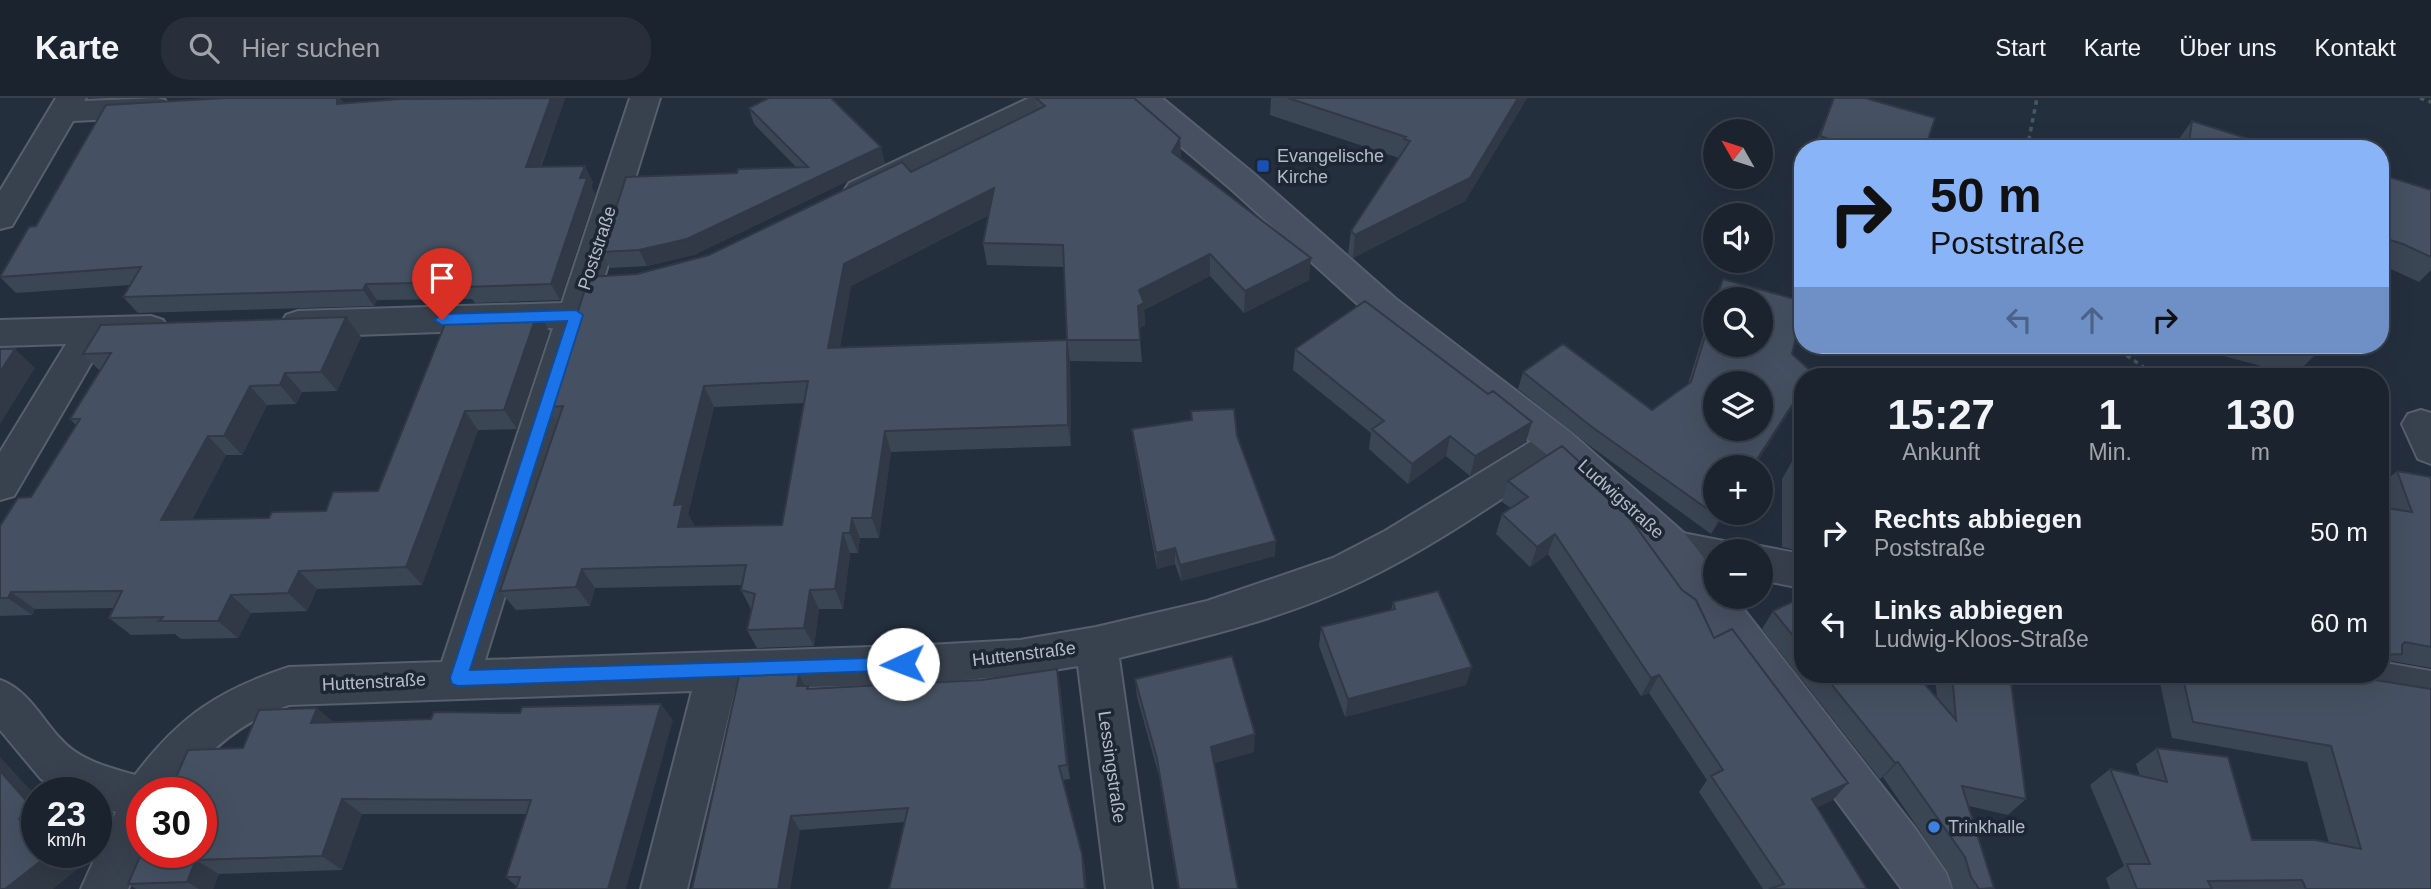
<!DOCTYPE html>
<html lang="de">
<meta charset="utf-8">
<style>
:root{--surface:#1b232e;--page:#282f3a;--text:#f1f3f6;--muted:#a0a4aa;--line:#39404a}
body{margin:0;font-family:Arial,sans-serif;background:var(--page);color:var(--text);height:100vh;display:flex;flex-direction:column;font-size:26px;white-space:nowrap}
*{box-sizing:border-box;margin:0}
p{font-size:23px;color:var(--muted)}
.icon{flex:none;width:38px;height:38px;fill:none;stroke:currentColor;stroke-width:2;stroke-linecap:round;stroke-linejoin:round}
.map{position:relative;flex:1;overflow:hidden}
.details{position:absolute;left:1794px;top:270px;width:595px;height:315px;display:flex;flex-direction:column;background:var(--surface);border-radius:28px;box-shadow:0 7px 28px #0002,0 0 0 2px var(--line)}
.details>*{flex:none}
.hud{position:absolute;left:1794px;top:42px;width:595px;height:214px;border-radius:28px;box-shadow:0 7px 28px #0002,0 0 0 2px var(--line);background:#8ab4f8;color:#111;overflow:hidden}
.needle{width:46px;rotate:309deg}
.tools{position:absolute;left:1703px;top:21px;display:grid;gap:14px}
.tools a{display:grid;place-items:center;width:70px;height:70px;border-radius:50%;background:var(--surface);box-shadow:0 7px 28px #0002,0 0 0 2px var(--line);font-size:35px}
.speed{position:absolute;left:21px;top:679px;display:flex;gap:14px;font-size:35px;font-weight:700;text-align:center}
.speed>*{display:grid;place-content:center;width:91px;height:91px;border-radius:50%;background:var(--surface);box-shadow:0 7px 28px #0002,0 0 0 2px var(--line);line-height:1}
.speed small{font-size:18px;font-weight:400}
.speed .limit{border:10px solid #d22;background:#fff;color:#111}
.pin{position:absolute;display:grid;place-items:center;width:60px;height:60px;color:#fff;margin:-72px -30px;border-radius:50% 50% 50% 0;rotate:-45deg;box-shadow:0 0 7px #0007}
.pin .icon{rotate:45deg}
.me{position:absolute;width:77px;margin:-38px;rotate:268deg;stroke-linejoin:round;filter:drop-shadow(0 0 5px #0008)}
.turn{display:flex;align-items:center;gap:24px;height:147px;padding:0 21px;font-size:32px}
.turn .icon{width:91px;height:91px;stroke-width:2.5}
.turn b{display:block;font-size:49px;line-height:60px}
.lanes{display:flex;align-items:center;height:66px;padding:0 21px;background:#0003;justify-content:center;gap:35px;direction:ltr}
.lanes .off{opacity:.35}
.eta{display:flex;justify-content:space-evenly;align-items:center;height:119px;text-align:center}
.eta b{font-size:42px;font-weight:700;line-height:49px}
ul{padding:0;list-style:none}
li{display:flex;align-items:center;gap:21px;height:91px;padding:0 21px}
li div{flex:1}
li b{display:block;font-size:26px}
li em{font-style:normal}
header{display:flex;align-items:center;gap:42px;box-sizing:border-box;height:98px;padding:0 35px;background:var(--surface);border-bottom:2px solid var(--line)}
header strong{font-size:33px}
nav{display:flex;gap:38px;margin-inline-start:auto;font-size:24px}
.search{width:490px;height:63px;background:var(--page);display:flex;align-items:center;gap:18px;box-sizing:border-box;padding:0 24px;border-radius:28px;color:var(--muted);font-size:26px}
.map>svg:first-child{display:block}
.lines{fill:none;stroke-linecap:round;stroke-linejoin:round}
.minor-casing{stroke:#565f6c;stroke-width:4}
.secondary-casing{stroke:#565f6c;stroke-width:4}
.path{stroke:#44595c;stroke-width:3.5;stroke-dasharray:4.5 4.5;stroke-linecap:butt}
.minor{fill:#38414e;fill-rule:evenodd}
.secondary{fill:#465061;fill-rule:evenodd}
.wall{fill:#3b4654;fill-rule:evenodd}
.shaded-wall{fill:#303945}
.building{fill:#455162;stroke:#303945;stroke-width:2;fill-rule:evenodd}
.route{fill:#1a73e8;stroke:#114b97;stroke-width:2}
.transit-dot{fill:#1a4fb4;stroke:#1d2633;stroke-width:2.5}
.shop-dot{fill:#3f7fe0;stroke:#1d2633;stroke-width:2.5}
.labels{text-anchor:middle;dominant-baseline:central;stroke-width:7;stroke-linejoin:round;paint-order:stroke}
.poi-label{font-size:18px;fill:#b4bcc9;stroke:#1d2633;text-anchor:start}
.street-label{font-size:18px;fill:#b4bcc9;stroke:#1d2633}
</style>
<header>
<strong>Karte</strong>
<div class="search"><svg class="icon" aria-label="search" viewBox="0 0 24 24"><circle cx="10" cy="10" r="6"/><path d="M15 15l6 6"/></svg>Hier suchen</div>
<nav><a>Start</a><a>Karte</a><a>Über uns</a><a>Kontakt</a></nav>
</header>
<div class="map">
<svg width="2431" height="791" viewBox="0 0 2431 791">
<rect width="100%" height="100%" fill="#242f3e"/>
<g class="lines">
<!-- minor casing -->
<g class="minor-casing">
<path id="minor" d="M56,0H86L84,3L157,0L165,2L169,9L165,16L154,19L73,23L12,128L0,131V93Z
M630,0H660L485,562L929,547L1020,542L1096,529L1207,503L1333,460L1385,433L1545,335L1558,330L1571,335L1577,345L1571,355C1503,399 1436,448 1362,483C1286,520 1201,540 1119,560L1152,791H1106L1078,568C965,588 849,587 735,591L687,791H641L692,593L289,607C241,623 205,654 176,695H142L144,754L128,791H81L116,714L96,708V695H65L41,681L0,632V582C34,594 46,633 74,653C93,666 114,671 135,677C180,618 219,592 289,569L442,564L553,230L298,239L286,235L281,226L286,217L298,213L562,205Z
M1029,0H1069L1065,7L871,101L860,104L849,101L844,93L849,85Z
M151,218L163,222L169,231L163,240L151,244L103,245L14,398L0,402V354L66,246L0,248V222Z
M2421,312L2431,315V366L2418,361L2402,326L2408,316Z
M1672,433L1729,444L1734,453H1715V473L1658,461L1652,449L1658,437Z
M1760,448L1802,456V490L1760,482V453H1746Z
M2380,564L2431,573V611L2346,595L2331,589L2325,576H2380Z"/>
</g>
<!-- secondary casing -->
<g class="secondary-casing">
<path id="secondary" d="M1128,0H1162L1253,75L1396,201L1571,335L1686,437L1715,474V499H1734L1914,729L1946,775L1952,791H1902L1658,461L1545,355L1372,219L1231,91L1132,7Z"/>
</g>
<!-- path -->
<path class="path" d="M2420,0L2431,4
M2027,51L2037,0
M2112,247L2156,278"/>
<!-- minor -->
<use href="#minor" class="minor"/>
<!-- secondary -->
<use href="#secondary" class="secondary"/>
</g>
<!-- wall -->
<path class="wall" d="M225,0H340L344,5L442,0H565L541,69L593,84L591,88L595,96L560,202L475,205L472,201L377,202L374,208L138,215L123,199L131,187L16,195L0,179L36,128Z
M1036,0L1180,40L1181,61L1309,182L1244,215L1210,178L1144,212L1145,227L1139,230L1142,264L1070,263L1071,348L891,354L879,440H860L858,455H850L843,511H819L814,548L757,550L747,532L751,511L741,492L742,487L595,490L590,508L516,512L500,493L557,325L547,309L637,176L709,157L911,74L1037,12ZM989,117L983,145L987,167L1064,169L1067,242L840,249L851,188ZM804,305L782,427L694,428V427L688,416L714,309Z
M1271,0H1527L1465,103L1353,160L1348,156L1351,133L1399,60L1270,17Z
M1834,0H1865L1925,51H1813Z
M749,10L885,65L694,157L647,168L610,170L602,154L797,70L754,26Z
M2192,23L2281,51H2175L2176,45Z
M2380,76L2431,92V172L2419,184L2380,166Z
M1723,181L1802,203V215L1792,256L1813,275L1811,278H1802V294L1754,369H1715V415H1725L1711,436L1586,345L1518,291L1523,274L1563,246L1652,312L1688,286L1715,198ZM1715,201H1760V247H1715ZM1715,285H1760V331H1715Z
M346,219L361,239L337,293L302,294L296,306L267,307L242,357H226L192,422L269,420L326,413L378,393L549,233L517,331L478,332L422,487L317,491L307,513L251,515L238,540L181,541L175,536L131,537L109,520L114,510L35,511L32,517L0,518V428L31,399L76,327L70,321L100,273L83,256Z
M2206,247H2312L2315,257L2295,277L2209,254Z
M1295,251L1488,296L1532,324L1526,343L1470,378L1446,358L1408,386L1369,351L1371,335L1293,272Z
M1191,313L1275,458L1181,483L1175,466L1157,471L1134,348L1132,331L1191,323Z
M1794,360L1802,362V453L1782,449V381Z
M2397,373L2431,379V570L2392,563L2380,572V388Z
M1508,383L1714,540L1833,702L1817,709L1867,791H1763L1699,694L1707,682L1649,595L1641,598L1548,456L1530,469L1496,436L1502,416L1511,410L1502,404Z
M1802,499V576H1916L1937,600L1935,576H2010L2026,701L2008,717L1969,708L1993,791H1953L1948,774L1883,679L1880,681L1762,531L1773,513Z
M1393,504L1466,587L1345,619L1319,548L1321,529L1391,512Z
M1057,571L1060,587L1070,681L1062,682L1085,769L905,724L800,732L790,791H692L799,576L805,588H808L810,591L982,582Z
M2158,576H2358L2431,791H2110L2106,780L2124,768L2090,687L2110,671L2140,678L2136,666L2157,650L2252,742L2329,745L2307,664L2172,640Z
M1135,581L1254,654L1214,665L1238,791H1178L1159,678L1137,599Z
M673,622L517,789L506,779L526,716H362L342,772L219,776L213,791H136L128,786L243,650L334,625Z"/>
<!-- shaded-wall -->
<path class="shaded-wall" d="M337,0H340L347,10L337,6Z
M551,0H565L534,86L526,69Z
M1518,0H1527L1465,103L1353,160L1355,137Z
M1180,40L1181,63L1172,54Z
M881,49L885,65L694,157L647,168L639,152Z
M585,68L593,84L591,88L595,96L560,202L551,186Z
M994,90L998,112L851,188L836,271L828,250L844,166Z
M1210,156V178L1144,212L1145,227L1139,230L1138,208L1139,192Z
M1311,160L1309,182L1244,215L1245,193Z
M366,186L377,202L374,208L363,192Z
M538,213L549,233L517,331L504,312Z
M346,219L361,239L337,293L321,274Z
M1067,242L1070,263L1071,348L1068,327Z
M15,251L35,270L0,326V274Z
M285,275L302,294L296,306L280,287Z
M250,288L267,307L242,357L224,338Z
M704,288L714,309L688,416L694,427L689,449L678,429L674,407Z
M1802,292V294L1754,369H1752Z
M465,313L478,332L422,487L406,469Z
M1532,324L1526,343L1470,378L1475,358Z
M885,333L891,354L879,440L872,420Z
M208,338L226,357L182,440L161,422Z
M1450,338L1446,358L1408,386L1412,366Z
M1723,415H1725L1711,436L1720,420Z
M852,420L860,440L858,455L850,435Z
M843,435L850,455L843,511L835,491Z
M1555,436L1548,456L1530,469L1537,449Z
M1276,443L1275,458L1181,483L1180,467Z
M1175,450V466L1157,471L1156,455Z
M582,471L595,490L590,508L576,489Z
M299,473L317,491L307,513L288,495Z
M810,492L819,511L814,548L804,530Z
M11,494L35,511L32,517L8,500Z
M231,497L251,515L238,540L218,523Z
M1472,569L1466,587L1345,619L1348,601Z
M1057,571L1060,587L1070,681L1067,667Z
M799,576L807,592L797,588Z
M1659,577L1649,595L1641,598L1651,580Z
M661,606L673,622L626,791H608Z
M317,610L336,626L311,625Z
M1255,636L1254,654L1211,666V649Z
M0,659L37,699V740L19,721L0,673Z
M1898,664L1883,679L1880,681L1895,665Z
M1848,685L1833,702L1798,718L1812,701Z
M342,701L362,716L342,772L322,758Z
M791,718L800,732L790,791H778Z
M50,754H64L79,770L53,791H5Z
M1082,756L1085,769L1087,791H1085Z
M196,762L219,776L213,791H199L187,784Z"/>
<!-- building -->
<path class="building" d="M226,0H337V6L400,1L551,0L526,69L585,68L580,80H587L551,186L464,189L466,184L366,186L363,192L123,199L141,169L0,179L29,129L36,128L106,7Z
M769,0H831L881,49L687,141L639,152L602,154L626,79L737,75L738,71L808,69L749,10Z
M1036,0H1134L1180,40L1172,54L1311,160L1245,193L1210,156L1139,192L1144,205L1138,208L1140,242H1067L1068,327L885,333L872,420H852L850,435H843L835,491L810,492L804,530L747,532L755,496L741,492L746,467L582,471L576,489L500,493L563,308L547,309L589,179L637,176L709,157L902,64L911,74L1045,8ZM994,90L983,145L1063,147L1067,242L828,250L844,166ZM808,283L782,427L678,429L683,406L674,407L704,288Z
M1288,0H1518L1470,80L1355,137L1351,133L1410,43L1404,41L1406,39Z
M1834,0H1865L1935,20L1925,51H1849L1850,48L1820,38Z
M2192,23L2281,51H2188Z
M2285,47L2296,51H2285Z
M2380,76L2431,92V159L2403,146L2380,139Z
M1723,181L1802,203V215L1792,256L1813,275L1811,278H1802V292L1752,369H1715V415H1723L1720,420L1592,329L1523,274L1563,246L1652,312L1691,284L1715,206V247H1760V201H1716ZM1715,285H1760V331H1715Z
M1365,203L1488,296L1493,293L1532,324L1475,358L1450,338L1412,366L1372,331L1384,323L1295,251Z
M538,213L504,312L465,313L406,469L299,473L288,495L231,497L218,523H159L163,519L109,520L122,493L11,494L8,500H0V428L18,400L31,399L80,321H70L111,255L83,256L101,227L346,219L321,274L285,275L280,287L250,288L224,338H208L161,422L269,420L272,414L326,413L333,394L378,393L449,216Z
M2277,247H2312L2315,257Z
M0,251H15L0,274Z
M1234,311L1237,338L1276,443L1180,467L1175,450L1156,455L1132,331L1192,322L1191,313Z
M1562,348L1607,389L1682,492L1696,502L1714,540L1732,531L1848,685L1812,701L1867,791H1769L1784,786L1711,678L1723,672L1659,577L1651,580L1555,436L1537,449L1502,416L1528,399L1508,383Z
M1794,360L1802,362V430L1794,429Z
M2397,373L2431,379V549L2405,544L2402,547V556L2380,557V409L2412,414Z
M1438,493L1472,569L1348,601L1321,529L1395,511L1393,504Z
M1802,499V549L1773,513Z
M1232,558L1255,636L1211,649L1238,791H1179L1157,661L1135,581Z
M1057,571L1067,667L1059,668L1082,756L1085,791H889L908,710L791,718L778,791H692L739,578L799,576L797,588H808L807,591L982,582Z
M1823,576H1916L1956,622L1952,576H2010L2026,701L1962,688L1994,790L1979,791L1971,779L1965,759L1898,664L1895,665Z
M2182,576H2358L2369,581L2431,591V791H2306L2302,782L2208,783L2212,791H2137L2127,766H2150L2110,671L2167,684L2157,650L2228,659L2252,742H2315L2361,751L2331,648L2193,624Z
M661,606L608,791H516L520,779H506L531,702L342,701L322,758L196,762L187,784L128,786L142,754H201V695H169L188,652L243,650L259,612L317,610L311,625L431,621L434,614L520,615L522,609Z
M0,673L32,709L19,721L37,740V754H50L51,755L5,791H0Z"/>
<!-- route -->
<path class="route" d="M576,212L583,217L470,572L903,559L909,561L911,566L909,572L458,588L452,586L450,580L567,223L442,227L434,222L442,216Z"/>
<!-- markers -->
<rect class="transit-dot" x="1256" y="61" width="14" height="14" rx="3.5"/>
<circle class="shop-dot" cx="1934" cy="729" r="7"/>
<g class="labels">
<!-- poi labels -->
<g class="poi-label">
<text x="1277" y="58">Evangelische<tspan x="1277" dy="21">Kirche</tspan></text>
<text x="1948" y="729">Trinkhalle</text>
</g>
<!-- street labels -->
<g class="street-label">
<text transform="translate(597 150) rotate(-72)">Poststraße</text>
<text transform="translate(1621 401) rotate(42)">Ludwigstraße</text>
<text transform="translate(1024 556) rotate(-7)">Huttenstraße</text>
<text transform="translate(374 584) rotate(-3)">Huttenstraße</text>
<text transform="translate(1112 669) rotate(82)">Lessingstraße</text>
</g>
</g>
</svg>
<div class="tools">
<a><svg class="needle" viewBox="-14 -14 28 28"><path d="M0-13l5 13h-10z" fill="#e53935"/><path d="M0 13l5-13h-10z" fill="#a0a4aa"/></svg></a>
<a><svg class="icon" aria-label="sound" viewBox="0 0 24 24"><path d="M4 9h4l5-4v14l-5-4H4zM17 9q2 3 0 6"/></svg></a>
<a><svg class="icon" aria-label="search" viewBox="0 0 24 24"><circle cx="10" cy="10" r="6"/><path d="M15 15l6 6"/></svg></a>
<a><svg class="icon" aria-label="layers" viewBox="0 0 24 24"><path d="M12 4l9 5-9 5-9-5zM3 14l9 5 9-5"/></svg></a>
<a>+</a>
<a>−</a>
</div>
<div class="speed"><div>23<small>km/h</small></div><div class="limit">30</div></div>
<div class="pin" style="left:442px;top:222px;background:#d93025"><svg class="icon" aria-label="arrive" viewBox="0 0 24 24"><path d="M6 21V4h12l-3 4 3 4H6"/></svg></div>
<svg class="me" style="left:903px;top:566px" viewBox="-20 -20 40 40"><circle r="19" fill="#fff"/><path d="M0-13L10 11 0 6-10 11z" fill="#1a73e8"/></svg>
<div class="hud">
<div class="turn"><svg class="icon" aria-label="right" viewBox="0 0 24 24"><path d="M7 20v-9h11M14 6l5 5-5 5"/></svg><div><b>50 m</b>Poststraße</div></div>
<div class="lanes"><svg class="icon off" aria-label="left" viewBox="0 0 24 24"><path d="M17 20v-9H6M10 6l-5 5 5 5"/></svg><svg class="icon off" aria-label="ahead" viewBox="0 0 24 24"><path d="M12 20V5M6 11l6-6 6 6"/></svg><svg class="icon" aria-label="right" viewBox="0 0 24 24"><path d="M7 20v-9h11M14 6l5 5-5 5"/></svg></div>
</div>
<section class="details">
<div class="eta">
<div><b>15:27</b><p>Ankunft</p></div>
<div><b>1</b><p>Min.</p></div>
<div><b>130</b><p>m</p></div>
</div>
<ul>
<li><svg class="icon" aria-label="right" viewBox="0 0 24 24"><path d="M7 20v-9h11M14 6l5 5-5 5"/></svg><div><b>Rechts abbiegen</b><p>Poststraße</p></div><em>50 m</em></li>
<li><svg class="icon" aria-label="left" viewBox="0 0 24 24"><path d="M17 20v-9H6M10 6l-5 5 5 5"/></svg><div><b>Links abbiegen</b><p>Ludwig-Kloos-Straße</p></div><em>60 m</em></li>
</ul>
</section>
</div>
